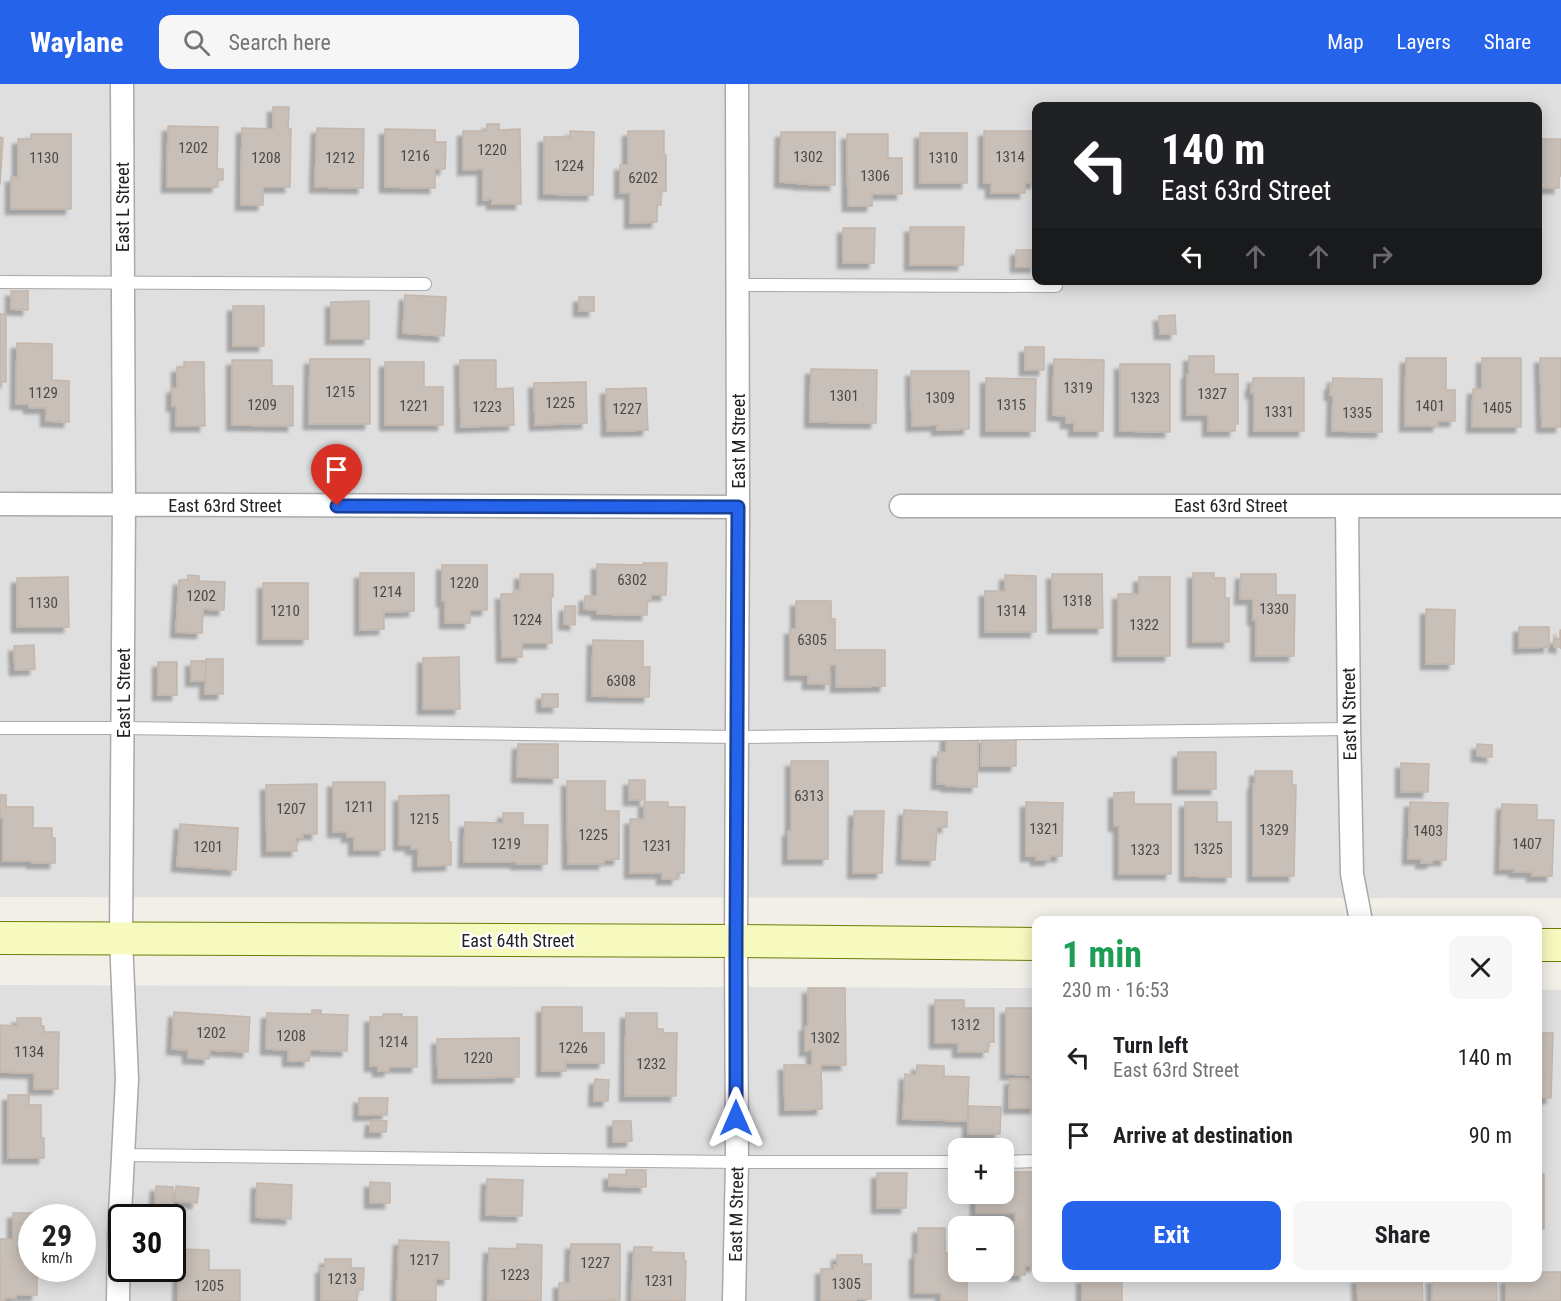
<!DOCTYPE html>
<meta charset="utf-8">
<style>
:root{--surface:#fff;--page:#f6f6f6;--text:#202124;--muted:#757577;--accent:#2563eb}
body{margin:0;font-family:"Roboto Condensed",sans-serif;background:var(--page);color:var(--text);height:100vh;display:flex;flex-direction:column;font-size:22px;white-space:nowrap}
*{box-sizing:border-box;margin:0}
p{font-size:20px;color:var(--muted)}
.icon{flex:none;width:33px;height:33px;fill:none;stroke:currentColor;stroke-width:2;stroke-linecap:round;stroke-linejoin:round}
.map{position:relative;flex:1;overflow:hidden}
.sheet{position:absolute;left:1032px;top:832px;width:510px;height:366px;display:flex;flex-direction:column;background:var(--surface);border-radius:12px;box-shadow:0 3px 15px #0003}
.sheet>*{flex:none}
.top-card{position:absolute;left:1032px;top:18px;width:510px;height:183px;border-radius:12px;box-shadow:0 3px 15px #0003;background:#202124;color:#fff;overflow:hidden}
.tools{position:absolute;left:948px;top:1054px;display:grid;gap:12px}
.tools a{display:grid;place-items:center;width:66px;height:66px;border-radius:12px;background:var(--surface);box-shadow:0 3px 15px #0003;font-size:30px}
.speed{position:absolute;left:18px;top:1120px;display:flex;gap:12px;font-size:30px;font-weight:700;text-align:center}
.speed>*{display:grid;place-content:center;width:78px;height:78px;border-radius:50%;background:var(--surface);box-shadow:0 3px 15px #0003;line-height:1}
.speed small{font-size:15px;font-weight:400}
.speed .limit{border:3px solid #111;border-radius:9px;background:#fff;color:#111}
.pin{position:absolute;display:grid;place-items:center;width:51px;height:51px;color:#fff;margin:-62px -26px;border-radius:50% 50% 50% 0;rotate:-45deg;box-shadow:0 0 6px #0007}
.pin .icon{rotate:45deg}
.me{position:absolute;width:66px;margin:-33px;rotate:0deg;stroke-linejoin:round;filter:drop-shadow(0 0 4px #0008)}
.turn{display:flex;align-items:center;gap:21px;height:126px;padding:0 30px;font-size:27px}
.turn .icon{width:78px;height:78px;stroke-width:2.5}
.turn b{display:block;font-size:42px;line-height:51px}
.lanes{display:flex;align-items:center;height:57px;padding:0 30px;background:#0003;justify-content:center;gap:30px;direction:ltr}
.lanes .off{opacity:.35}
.round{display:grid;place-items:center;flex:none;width:63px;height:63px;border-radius:12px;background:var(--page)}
.headline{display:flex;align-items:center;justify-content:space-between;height:102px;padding:0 30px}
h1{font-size:36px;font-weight:700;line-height:45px;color:#1e9e55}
.primary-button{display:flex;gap:12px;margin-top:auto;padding:12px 30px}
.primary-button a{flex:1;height:69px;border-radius:12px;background:var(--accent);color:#fff;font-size:24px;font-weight:700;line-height:69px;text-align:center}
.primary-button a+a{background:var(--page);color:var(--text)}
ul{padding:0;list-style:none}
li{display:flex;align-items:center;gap:18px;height:78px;padding:0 30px}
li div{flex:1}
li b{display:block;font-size:22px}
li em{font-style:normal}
header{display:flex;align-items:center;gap:36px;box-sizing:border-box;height:84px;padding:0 30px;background:var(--accent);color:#fff}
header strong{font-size:28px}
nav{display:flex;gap:33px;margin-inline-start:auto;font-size:21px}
.search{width:420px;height:54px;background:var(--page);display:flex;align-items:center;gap:15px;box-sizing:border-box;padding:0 21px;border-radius:12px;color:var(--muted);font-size:22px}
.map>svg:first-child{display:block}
.residential{fill:#e0dfdf;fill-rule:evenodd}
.building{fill:#c7bfb8;stroke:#c4b6ab;stroke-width:1.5;filter:url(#shadow)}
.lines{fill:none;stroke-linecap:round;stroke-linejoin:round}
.lane-casing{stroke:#a9a9a9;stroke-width:14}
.street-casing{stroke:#a9a9a9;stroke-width:25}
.secondary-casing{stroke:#707d05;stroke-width:34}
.lane{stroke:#fff;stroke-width:12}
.street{stroke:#fff;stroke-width:22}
.secondary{stroke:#f7fabf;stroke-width:32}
.route-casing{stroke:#184099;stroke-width:15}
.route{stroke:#2563eb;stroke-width:10}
.labels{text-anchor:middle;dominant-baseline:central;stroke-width:4.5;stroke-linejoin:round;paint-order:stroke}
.number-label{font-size:15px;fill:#4b4948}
.street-label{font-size:18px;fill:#222;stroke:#fff}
</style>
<header>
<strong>Waylane</strong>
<div class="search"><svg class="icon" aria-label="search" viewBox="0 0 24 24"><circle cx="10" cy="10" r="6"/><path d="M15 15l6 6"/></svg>Search here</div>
<nav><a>Map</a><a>Layers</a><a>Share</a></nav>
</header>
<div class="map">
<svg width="1561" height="1217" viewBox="0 0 1561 1217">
<defs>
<filter id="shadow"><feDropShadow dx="-5.5" dy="5.5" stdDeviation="1.5" flood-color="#0004"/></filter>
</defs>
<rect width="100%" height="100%" fill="#f2efe9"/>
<!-- residential -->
<path class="residential" d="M0,0H1561V814L0,813ZM1036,22H1538V196H1036Z
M0,901L1036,904V1194H1538V906H1561V1217H0ZM958,1065H1004V1110H958ZM32,1134H82V1185H32ZM122,1134H172V1185H122ZM958,1143H1004V1188H958Z"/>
<!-- building -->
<path class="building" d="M273,23H289L288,45H291L290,103H263V121H241L242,44L273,45Z
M487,40H499V46L520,45L521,120H492V115L483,116V85L463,86V47H487Z
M168,42L218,43L217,85H223V96H218L217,103H167Z
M317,44L364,45L363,104L315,103Z
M385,45L435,46V58H446L445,85H435V104L385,103Z
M570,47L594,48L593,111L544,110V53H570Z
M628,47H664V71H666V107H661V121H657V138L630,139V109H620V81H628Z
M984,47H1036V99H1025V109H991V99H984Z
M781,48H835V101L798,100V99L780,98Z
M920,49H967V99H920Z
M31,50H71V125H11V93H18V55H31Z
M847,50H888V74H902V110H872V122H848Z
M0,53L3,54L0,101Z
M1538,55H1561V92H1559V104H1538Z
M910,143H964L963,181H910Z
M843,144H875L874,179H843Z
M1016,166H1036V183H1016Z
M11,207H28V226L11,225Z
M405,211L446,213L444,252L403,249Z
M579,213H594V227H579Z
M369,217V255H331V218Z
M233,222H264V262H233Z
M0,230H6V298H0Z
M1175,231L1176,250H1160L1159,232Z
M17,259L52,260V296L69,297V338L46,337V324H29V320H16Z
M1025,263H1044V286H1025Z
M1189,272H1214V290H1238V340H1235V347H1208V331H1187V290H1189Z
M1406,274H1446V306H1455V337H1438V342H1405Z
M1482,274H1521V343H1472L1473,305H1482Z
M1540,274H1561V343H1542Z
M310,275H370V340H309Z
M1054,275L1104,276L1103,347H1074V339H1066V332L1053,331Z
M232,276H272V302H293V342L232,341Z
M460,276H496V305L513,304L514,341L461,343Z
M184,278H204L205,342H176V322H172V304H177V283H184Z
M385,278H424V303H443V341H385Z
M1120,280H1170V348L1120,347Z
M811,285L877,286L876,339L810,338Z
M911,287H969V345L937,346V341L912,342Z
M986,294L1036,295L1035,347H986Z
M1253,294H1304V347H1254V309H1251V301H1253Z
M1333,294L1382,295V348L1332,347L1333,311H1330V301H1332Z
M586,298L587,339L535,341L534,299Z
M646,304L648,346L607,347L606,305Z
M643,479H667L666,511H651V517H647V531L597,530V526L584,525L585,512H597V480L643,481Z
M442,481H487V526H470V539H445V517H442Z
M360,489H414V527L384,528V545L360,546Z
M1193,489H1214V494H1225V514H1229V558H1193Z
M520,490H553V513H551L552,559H522V573H502L501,510H514V506H520Z
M1052,490H1102L1103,544H1053Z
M1241,490H1276V511H1295L1294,572H1256V536H1253V515H1240Z
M188,491L199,492V497L225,498L224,526L203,525L202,549L176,548L179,496H188Z
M1005,491L1036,492V548H985V507H1005Z
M68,493L69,543H17V494Z
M1139,493H1170V572H1118V510H1139Z
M263,499H308V555H263Z
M796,517H831V535H835V566H885V602L836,603V581H830V600H808V591H790V545H796Z
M565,522H575V541L564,540Z
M1426,525L1455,526L1454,580H1426Z
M1519,543H1549V563L1519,564Z
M1560,546H1561V565L1560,563H1554V555H1560Z
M593,556L643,557V583H650L649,613L592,612Z
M34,561L35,585L15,586L14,562Z
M459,573L460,625H423V574Z
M206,575H223V610H205Z
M191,577H206L205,597H191Z
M158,578H177V611H158Z
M542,610H558V623H542Z
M946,651H978L977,703L946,702V700H937L938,668H946Z
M982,654H1016V682H981Z
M518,660H558V694L517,693Z
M1477,660L1492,661V673L1477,672Z
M1178,668H1216V705H1178Z
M791,677H828V775H788V747H791Z
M1401,679L1429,680L1428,708H1401Z
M1255,687H1292V701H1296L1294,792H1253V700H1255Z
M629,696H645V716H629Z
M567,697H605V727H619V775L604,776V780H568Z
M333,698H385V766H354V753H347V748H333Z
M317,700V750H303V754H296L297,767H267L266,701Z
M1134,708V720H1171V790H1119V742H1114V709Z
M0,711H6V723H33V744H52V754H55V779H32V777H3V734H0Z
M449,711V758H451V781L418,782V765H411V761H399V712Z
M644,718H668V723H685L684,789H677V795H662V789H630V735H644Z
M1026,718L1063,719L1062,772H1050V776H1036V772H1026Z
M1185,718H1217V738H1231V793L1185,792Z
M1410,718L1448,719L1446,776H1432V779H1421L1422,775H1408Z
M1502,720L1537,721V736H1554L1552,792H1532V788H1514V785H1500Z
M904,726L947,728V743H937L935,776L902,775Z
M854,727H884L882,789H853Z
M503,729H523V741H548L547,780H516V778H464L465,738L503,739Z
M180,740L238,744L236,786L177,782Z
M808,904H845L846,981H821L822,1025L785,1026L784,981H812V966L805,967V942H808Z
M935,916H964V924H994V958H988V968H958V959H935Z
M542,923H582V949H604V979H566V987H542Z
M1006,924H1036V991L1006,990Z
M312,926H321V930L348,931L347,967L310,966L309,977H288V966L266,965L267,929L312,930Z
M174,928L250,933L248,968L210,966L209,975L188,974V966L172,965Z
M626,929H657V945H663V949H677L676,1012H625Z
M383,930H402V933H417V983H389V987H378V982H370V933H383Z
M17,934H41V942H44V948H59L58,1005H34V989L0,988V941L17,942Z
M1538,949H1553L1551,1014H1538Z
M519,954V993L438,994L437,955Z
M917,981L944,982V992L969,993L967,1037L903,1035L905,990L916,991Z
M595,995L609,996L608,1017H594Z
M1010,995L1036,996V1024H1009Z
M8,1011H29V1021H41V1054H44V1074H8Z
M359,1014H388L387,1031H359Z
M969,1022L1001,1023L1000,1050H968Z
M371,1036L387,1037L386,1048H370Z
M613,1037H631L632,1057L613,1058Z
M626,1086H646V1103L609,1102V1090L626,1091Z
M1004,1088H1036V1182H1025V1191H1014V1183H1004L1003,1138H1015V1129H976V1110H1004Z
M877,1089H907L906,1124H877Z
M1538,1090H1544V1145H1538Z
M487,1095L523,1096L522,1132L486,1131Z
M370,1098L390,1099V1119H370Z
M257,1099L292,1101L291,1135L256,1133Z
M156,1102L173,1103V1121L155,1120Z
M176,1102L199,1104L197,1119L175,1117Z
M13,1129H49V1134H32V1163H17V1171H32V1185H37V1211H16V1214H5V1217H0V1155H13Z
M918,1144H945V1169H958V1188H967V1217H941V1209H915V1170H918Z
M399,1156L449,1158V1195H436V1217H397Z
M517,1160L542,1161L541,1217L488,1216L489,1164L517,1165Z
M571,1160H620V1216L559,1217V1199H570Z
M634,1163H652L651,1168L684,1169V1177H686L685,1217L632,1216Z
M180,1165L209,1166V1186H240V1217H178Z
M837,1171H862V1180H871V1215H856V1217H821V1185H834V1181H837Z
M325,1175H351V1184H364L363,1206H357V1217H321V1184H325Z
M1538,1188H1561V1217H1506V1194H1538Z
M1082,1194H1122V1217H1082Z
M1357,1194H1422L1423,1217H1358Z
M1432,1194H1496L1497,1217H1432Z"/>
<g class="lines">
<!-- lane casing -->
<g class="lane-casing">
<path id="lane" d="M0,198L425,200
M738,201L1056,202
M0,644H123L737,653L1349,645
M122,1071L737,1078H958
M1004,1078L1036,1077"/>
</g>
<!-- street casing -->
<g class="street-casing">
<path id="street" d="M0,420L738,423
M901,422H1561
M1347,423L1349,645L1352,790L1361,837
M118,1217L119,1150L127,995L121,855L124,421L122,0
M734,1217L737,1078L736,857L738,423L737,0"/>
</g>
<!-- secondary casing -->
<g class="secondary-casing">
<path id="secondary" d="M0,854L736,857L1036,860
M1538,861H1561"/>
</g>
<!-- lane -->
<use href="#lane" class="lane"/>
<!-- street -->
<use href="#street" class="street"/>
<!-- secondary -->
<use href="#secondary" class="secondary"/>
</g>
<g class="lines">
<!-- route casing -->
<g class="route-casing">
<path id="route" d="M337,422L738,423L736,857V1034"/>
</g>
<!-- route -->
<use href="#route" class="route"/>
</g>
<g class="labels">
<!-- number labels -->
<g class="number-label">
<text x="193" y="64">1202</text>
<text x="492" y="66">1220</text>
<text x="415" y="72">1216</text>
<text x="808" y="73">1302</text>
<text x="1010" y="73">1314</text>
<text x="44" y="74">1130</text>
<text x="266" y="74">1208</text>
<text x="340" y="74">1212</text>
<text x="943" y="74">1310</text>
<text x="569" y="82">1224</text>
<text x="875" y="92">1306</text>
<text x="643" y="94">6202</text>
<text x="1078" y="304">1319</text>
<text x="340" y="308">1215</text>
<text x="43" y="309">1129</text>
<text x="1212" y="310">1327</text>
<text x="844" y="312">1301</text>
<text x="940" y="314">1309</text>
<text x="1145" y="314">1323</text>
<text x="560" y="319">1225</text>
<text x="262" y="321">1209</text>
<text x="1011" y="321">1315</text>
<text x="414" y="322">1221</text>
<text x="1430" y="322">1401</text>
<text x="487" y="323">1223</text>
<text x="1497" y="324">1405</text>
<text x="627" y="325">1227</text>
<text x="1279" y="328">1331</text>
<text x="1357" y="329">1335</text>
<text x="632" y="496">6302</text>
<text x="464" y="499">1220</text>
<text x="387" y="508">1214</text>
<text x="201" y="512">1202</text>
<text x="1077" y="517">1318</text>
<text x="43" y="519">1130</text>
<text x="1274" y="525">1330</text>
<text x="285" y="527">1210</text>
<text x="1011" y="527">1314</text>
<text x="527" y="536">1224</text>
<text x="1144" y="541">1322</text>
<text x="812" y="556">6305</text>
<text x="621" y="597">6308</text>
<text x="809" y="712">6313</text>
<text x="359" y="723">1211</text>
<text x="291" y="725">1207</text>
<text x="424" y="735">1215</text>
<text x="1044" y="745">1321</text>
<text x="1274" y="746">1329</text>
<text x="1428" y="747">1403</text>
<text x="593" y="751">1225</text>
<text x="506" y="760">1219</text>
<text x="1527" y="760">1407</text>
<text x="657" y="762">1231</text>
<text x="208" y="763">1201</text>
<text x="1208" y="765">1325</text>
<text x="1145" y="766">1323</text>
<text x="965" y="941">1312</text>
<text x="211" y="949">1202</text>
<text x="291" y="952">1208</text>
<text x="825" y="954">1302</text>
<text x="393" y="958">1214</text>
<text x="573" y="964">1226</text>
<text x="29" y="968">1134</text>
<text x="478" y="974">1220</text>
<text x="651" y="980">1232</text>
<text x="424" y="1176">1217</text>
<text x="595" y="1179">1227</text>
<text x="515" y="1191">1223</text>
<text x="342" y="1195">1213</text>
<text x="659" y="1197">1231</text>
<text x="846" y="1200">1305</text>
<text x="209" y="1202">1205</text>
</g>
<!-- street labels -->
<g class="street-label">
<text transform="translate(122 123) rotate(-90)">East L Street</text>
<text transform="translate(738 357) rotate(-90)">East M Street</text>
<text x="225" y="421">East 63rd Street</text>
<text x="1231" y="421">East 63rd Street</text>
<text transform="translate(123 609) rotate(-90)">East L Street</text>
<text transform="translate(1349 630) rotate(-91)">East N Street</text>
<text x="518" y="856">East 64th Street</text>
<text transform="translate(736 1130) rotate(-89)">East M Street</text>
</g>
</g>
</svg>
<div class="tools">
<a>+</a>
<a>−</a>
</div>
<div class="speed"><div>29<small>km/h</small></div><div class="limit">30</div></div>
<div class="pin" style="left:337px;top:422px;background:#d93025"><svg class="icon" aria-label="arrive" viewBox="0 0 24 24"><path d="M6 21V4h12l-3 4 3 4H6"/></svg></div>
<svg class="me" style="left:736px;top:1034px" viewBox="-20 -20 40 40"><path d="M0-17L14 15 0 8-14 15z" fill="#2563eb" stroke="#fff" stroke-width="4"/></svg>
<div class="top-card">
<div class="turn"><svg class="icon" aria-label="left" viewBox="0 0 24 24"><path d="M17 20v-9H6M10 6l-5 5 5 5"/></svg><div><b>140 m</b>East 63rd Street</div></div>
<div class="lanes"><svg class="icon" aria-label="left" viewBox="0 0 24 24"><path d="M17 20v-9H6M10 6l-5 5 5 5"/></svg><svg class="icon off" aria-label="ahead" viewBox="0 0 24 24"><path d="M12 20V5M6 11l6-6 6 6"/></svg><svg class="icon off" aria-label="ahead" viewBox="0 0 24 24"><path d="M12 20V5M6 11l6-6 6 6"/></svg><svg class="icon off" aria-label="right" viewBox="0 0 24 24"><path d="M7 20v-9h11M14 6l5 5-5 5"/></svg></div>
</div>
<section class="sheet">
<div class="headline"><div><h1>1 min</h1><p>230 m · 16:53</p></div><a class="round"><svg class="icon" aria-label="close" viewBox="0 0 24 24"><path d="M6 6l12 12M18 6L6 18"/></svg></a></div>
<ul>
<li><svg class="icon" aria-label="left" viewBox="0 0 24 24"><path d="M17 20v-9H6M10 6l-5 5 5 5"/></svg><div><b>Turn left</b><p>East 63rd Street</p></div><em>140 m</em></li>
<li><svg class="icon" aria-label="arrive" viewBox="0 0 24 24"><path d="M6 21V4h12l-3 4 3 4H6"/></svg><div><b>Arrive at destination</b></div><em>90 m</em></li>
</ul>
<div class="primary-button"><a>Exit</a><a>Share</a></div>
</section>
</div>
